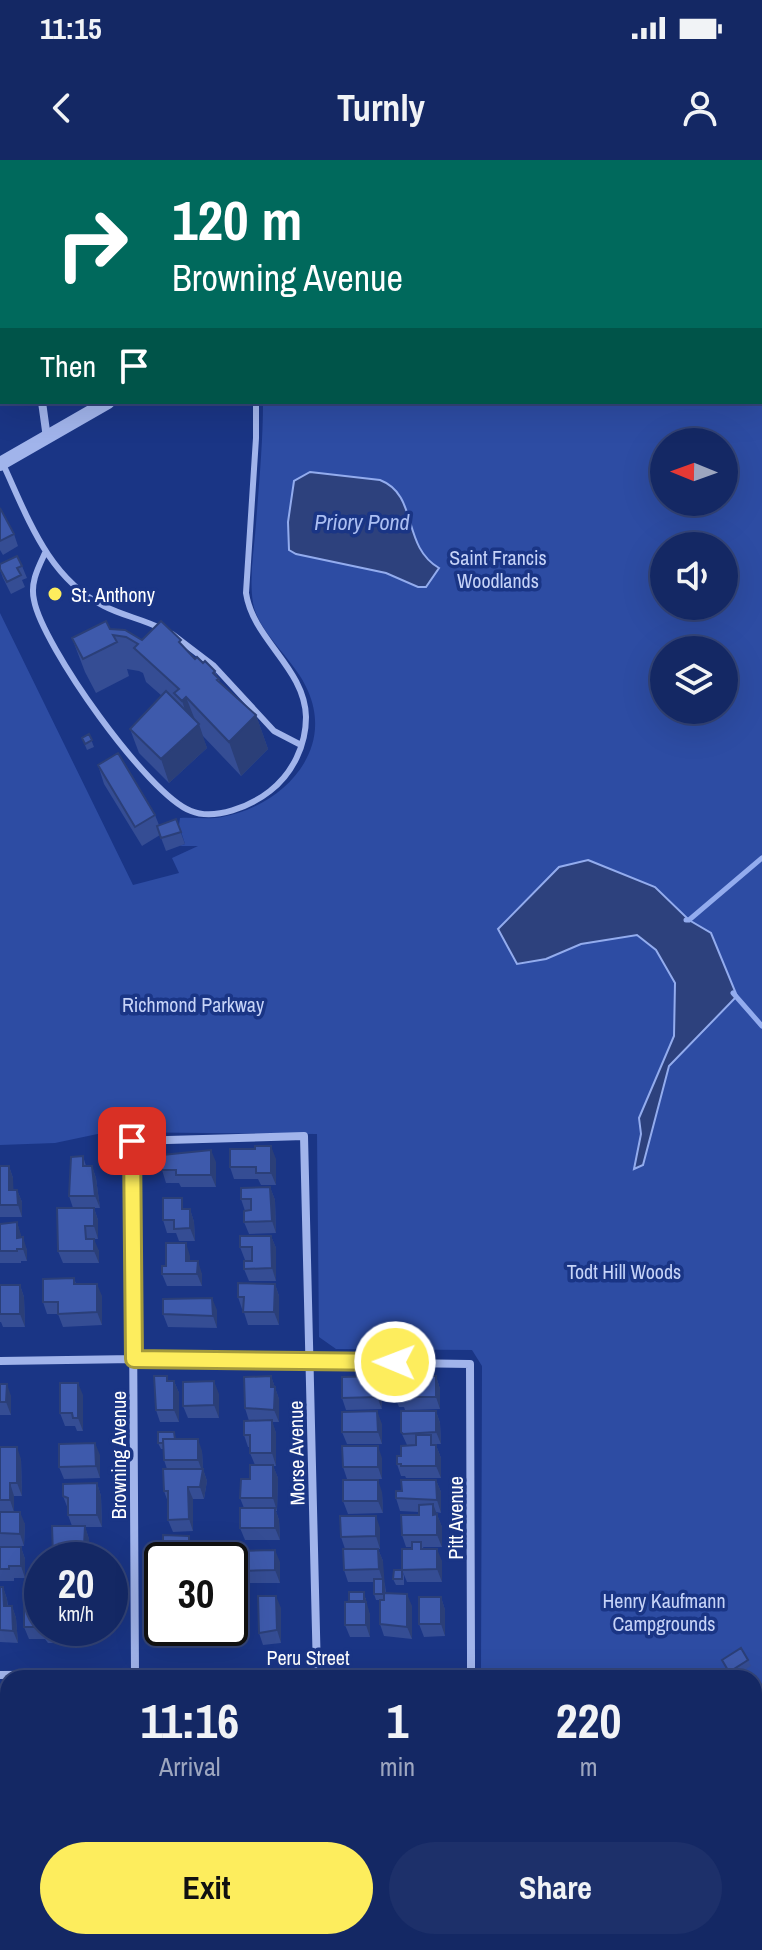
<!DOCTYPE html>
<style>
:root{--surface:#142864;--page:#1d306a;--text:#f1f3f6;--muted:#9da6bf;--line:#334478;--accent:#fded5d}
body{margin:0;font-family:"Archivo Narrow",sans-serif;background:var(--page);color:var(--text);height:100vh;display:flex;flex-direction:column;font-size:30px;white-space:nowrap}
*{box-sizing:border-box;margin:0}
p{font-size:26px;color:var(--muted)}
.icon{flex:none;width:44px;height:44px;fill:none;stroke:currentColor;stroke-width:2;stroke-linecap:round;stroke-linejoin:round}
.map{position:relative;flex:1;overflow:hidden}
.details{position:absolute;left:0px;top:1510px;width:762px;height:280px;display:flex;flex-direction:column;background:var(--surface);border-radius:24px 24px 0 0;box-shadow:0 8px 32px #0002,0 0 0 2px var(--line)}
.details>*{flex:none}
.guide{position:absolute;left:0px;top:0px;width:762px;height:244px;box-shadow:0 8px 32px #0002,0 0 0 2px var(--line);background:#00695c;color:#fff;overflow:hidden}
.needle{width:52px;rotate:271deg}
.fabs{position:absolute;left:650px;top:268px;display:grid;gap:16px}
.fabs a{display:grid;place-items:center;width:88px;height:88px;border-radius:50%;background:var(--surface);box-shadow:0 8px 32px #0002,0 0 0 2px var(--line);font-size:40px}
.speed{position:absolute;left:24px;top:1382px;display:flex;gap:16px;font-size:40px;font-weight:700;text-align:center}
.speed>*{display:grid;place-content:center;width:104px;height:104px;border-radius:50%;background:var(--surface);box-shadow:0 8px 32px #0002,0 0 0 2px var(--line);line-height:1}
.speed small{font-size:20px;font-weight:400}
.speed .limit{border:4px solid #111;border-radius:12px;background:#fff;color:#111}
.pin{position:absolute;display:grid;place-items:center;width:68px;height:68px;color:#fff;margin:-34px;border-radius:16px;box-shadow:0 4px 12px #0006}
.me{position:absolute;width:88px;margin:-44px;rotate:271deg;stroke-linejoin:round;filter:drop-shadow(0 0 6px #0008)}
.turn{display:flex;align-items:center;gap:28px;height:168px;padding:0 40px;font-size:36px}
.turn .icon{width:104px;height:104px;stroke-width:2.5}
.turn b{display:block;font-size:56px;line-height:68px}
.then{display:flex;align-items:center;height:76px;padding:0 40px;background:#0003;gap:16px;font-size:30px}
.eta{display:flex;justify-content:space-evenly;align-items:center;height:136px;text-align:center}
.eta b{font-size:48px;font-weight:800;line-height:56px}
.cta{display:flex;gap:16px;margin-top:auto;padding:16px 40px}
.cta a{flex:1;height:92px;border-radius:48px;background:var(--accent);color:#111;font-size:32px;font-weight:800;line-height:92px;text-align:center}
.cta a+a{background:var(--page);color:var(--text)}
.status{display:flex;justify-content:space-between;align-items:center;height:56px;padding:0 40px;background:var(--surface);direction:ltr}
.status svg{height:22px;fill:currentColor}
header{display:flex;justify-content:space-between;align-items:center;height:104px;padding:0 40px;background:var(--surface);font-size:36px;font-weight:800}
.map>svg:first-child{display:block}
.green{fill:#2d4ca3;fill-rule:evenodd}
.water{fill:#2d417d;stroke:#93acee;stroke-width:2}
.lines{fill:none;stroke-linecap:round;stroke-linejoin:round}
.stream{stroke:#93acee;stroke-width:5}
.service{stroke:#a1b4eb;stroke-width:6}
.minor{stroke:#a1b4eb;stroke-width:8}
.tertiary{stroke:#a1b4eb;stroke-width:14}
.wall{fill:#354d94}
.shaded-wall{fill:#2b3f78}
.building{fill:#3e5aac;stroke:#2b3f78;stroke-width:2}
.route-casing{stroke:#a49a3c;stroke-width:20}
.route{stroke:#fded5d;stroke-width:14}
.poi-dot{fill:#fded5d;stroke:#1a3585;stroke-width:3}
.labels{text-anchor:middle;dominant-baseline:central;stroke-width:7;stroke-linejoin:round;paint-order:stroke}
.park-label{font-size:20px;fill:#c6d3f8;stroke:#1a3585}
.poi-label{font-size:20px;fill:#fff;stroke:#1a3585;text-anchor:start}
.street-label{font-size:20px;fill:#fff;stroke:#1a3585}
.water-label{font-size:22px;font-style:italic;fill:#acbff3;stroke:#1a3585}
</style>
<div class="status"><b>11:15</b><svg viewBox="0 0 49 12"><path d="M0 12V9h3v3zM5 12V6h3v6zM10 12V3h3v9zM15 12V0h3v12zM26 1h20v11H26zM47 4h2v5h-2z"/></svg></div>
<header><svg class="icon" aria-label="back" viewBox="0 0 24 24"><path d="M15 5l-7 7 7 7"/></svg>Turnly<svg class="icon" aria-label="person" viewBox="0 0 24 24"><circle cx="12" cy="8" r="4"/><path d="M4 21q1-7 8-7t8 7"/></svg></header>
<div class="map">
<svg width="762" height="1790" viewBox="0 0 762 1790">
<rect width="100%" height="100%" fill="#1a3585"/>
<!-- green -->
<path class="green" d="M511,0H762V1790H0V1528H8V1782H754V1518H475L481,1510L482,1206L472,1190L336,1189L319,1177L317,974L107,972L55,983L0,985V453L133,725L179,713L172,698L198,686H179L185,684L179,665L180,658C194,657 208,660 222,657C281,646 335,593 308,531C296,501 258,473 253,443C249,417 254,390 256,364C259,323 263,283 263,242H760V2H509ZM664,282H724V342H664ZM664,386H724V446H664ZM664,490H724V550H664Z"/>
<!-- water -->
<path class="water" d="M310,312L380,320C419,335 401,386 439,408L426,427H418L386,413L296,394L289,390L288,362L294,321Z
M588,700L655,727L689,760L711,773L737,836L669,906L643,1005L634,1009L641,974L639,958L674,876L675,823L656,790L637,775L581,784L546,799L517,804L498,769L559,707Z"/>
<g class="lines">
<!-- stream -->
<path class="stream" d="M686,760H689L762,698
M733,833L762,866"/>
<!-- service -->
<path class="service" d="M456,2V0
M3,304C28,358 48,418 104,446C123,456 143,459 162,469
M45,393C38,408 30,423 34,440C42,485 148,635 191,651C215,661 251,646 270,631C293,613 306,585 306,557C305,508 253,480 246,433L256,278V242
M172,474L214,506L274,571L301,585"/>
<!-- minor -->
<path class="minor" d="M6,0L7,2
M42,242L47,278
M0,1201L134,1199L470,1204L471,1495V1512L0,1515
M135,1514L132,981L304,976L317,1513"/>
<!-- tertiary -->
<path class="tertiary" d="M493,2L495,0
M0,304L108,242"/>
</g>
<!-- wall -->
<path class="wall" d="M0,348L14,374L18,386L3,395L0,390Z
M0,404L22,406L27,418L22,420L25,427L11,434L3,418L0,410Z
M110,469L142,480L183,487L195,499L215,511L221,524L256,555L268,589L241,616L202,575L207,588L169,623L139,593L130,569L162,536L146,522L143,513L139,511L127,509L129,516L96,533L85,512L72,478Z
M89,574L94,587L87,590L82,578Z
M98,605L155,655L159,665L176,659L185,684L166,691L160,675L142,686L104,624Z
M255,989L276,999V1025H261L258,1019H234L230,1007Z
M83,996L86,1006H92L96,1018L100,1048H94L98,1060V1079H90L99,1091V1103H63L58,1091L73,1048L69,1036Z
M216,1002V1027H181L179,1023H166L162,1010Z
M0,1006H9L13,1018V1030H17L22,1042V1057H0Z
M270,1027L275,1040L276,1073L249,1074L244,1062L245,1051L241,1039Z
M186,1049H190L194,1062L195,1081H179L176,1073H167L163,1060Z
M17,1062L21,1077L27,1090V1101H21V1103H0V1064Z
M271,1076L276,1088V1121H249L244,1109L252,1100H245L240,1087Z
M190,1096V1101L202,1114V1126H167L162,1114L166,1106Z
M74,1118L76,1124L102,1136V1165L63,1167L58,1154H47L43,1142Z
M275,1124L279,1136V1165H248L243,1149H242L238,1137Z
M0,1125H20L24,1137L25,1167H3L1,1162H0Z
M217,1150V1168L168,1167L163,1154Z
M271,1216L279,1239V1262H272L276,1273V1306H273L278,1318L277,1351H276L279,1360L280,1380H245L240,1368L244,1348L240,1338L250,1319L255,1305L250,1293V1287H248L244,1275L249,1261L245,1248Z
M417,1216H436L440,1229V1249L405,1250L404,1247H399L394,1235Z
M174,1221L179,1233V1262H160L156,1250Z
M0,1224L11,1236V1255H0Z
M381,1229L382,1249L346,1250L342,1238Z
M219,1234V1258H188L183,1246Z
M83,1235V1271H77L75,1266H65L60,1253Z
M436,1251L440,1263L441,1284H434L436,1285L441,1298V1318H406L405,1316H401L397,1304L407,1285L401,1272Z
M382,1264V1284H347L342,1272Z
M177,1279L202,1291L203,1309L207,1321L204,1339H193V1371L173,1372L168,1360V1342L164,1331L167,1309L164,1300L163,1289H161L158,1283Z
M0,1287L21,1299L22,1336H14V1352L25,1364L24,1386H0Z
M100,1295V1318L64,1319L59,1307Z
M382,1298V1319H347L343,1307Z
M436,1320L441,1332V1353L436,1352L442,1367V1387H423L424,1389L442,1401V1422H407L402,1410L412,1387H406L402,1375L419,1355V1352L400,1351L396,1338L402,1331Z
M97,1323L101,1336L102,1367H85L89,1379V1386L98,1398V1400H55L53,1396L72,1366L68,1355V1349L63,1336Z
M382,1332L383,1353L348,1354L343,1341Z
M380,1368V1389H378L383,1401V1419L385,1425L386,1433L412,1446V1479L384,1476L380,1464V1440H376L374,1434V1422H348L344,1410L345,1389L341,1377Z
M191,1382L202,1394V1400H168L163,1389Z
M0,1387H21L25,1399V1418H14V1421H0Z
M280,1402V1423H245L241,1411Z
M402,1410L404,1416V1425H396L393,1419Z
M0,1427H3L7,1439L8,1446H12L16,1458L18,1483L0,1482Z
M441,1437L445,1450V1476L424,1477L419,1464Z
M366,1438V1444L370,1455V1477H350L345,1465L349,1441Z
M241,1443V1481L217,1482L212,1468Z
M281,1448V1483L263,1485L259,1473Z
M24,1467L58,1468V1483H48L45,1479H29Z
M72,1468H105V1474H85V1483H76Z
M194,1468V1482L169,1483L164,1470Z
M722,1500H748L751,1506L731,1518Z"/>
<!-- shaded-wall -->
<path class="shaded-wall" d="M261,0H278V2H258Z
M420,0H441L442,1L440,2H419Z
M186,537L197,565L199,564L207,588L169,623L161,599L192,570L182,541Z
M256,555L268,589L241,616L229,582Z
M271,986L276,999V1025L271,1013Z
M211,990L216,1002V1027L211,1015Z
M9,1006L13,1018L14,1042L9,1030Z
M92,1006L96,1018L100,1048L95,1036Z
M270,1027L275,1040L276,1073L272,1061Z
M17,1030L22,1042V1057L18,1045Z
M94,1048L98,1060V1079L94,1066Z
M190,1049L194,1062L195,1081L190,1068Z
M17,1062L21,1075L22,1090L17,1078Z
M271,1076L276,1088V1121L272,1108Z
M23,1077L27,1090V1101L23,1089Z
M94,1079L99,1091V1103L94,1091Z
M186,1083L190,1096V1113L186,1101Z
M198,1101L202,1114V1126L197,1114Z
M97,1124L102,1136V1165L97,1152Z
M275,1124L279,1136V1165L274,1152Z
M20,1125L24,1137L25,1167L20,1154Z
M212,1138L217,1150V1168L213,1156Z
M271,1216L279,1239V1262L274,1250Z
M377,1216L381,1229L382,1249L377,1237Z
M436,1216L440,1229V1249L436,1237Z
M174,1221L179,1233V1262L174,1250Z
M214,1221L219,1234V1258L214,1245Z
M78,1223L83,1235V1271L78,1258Z
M7,1224L11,1236V1255L6,1242Z
M377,1251L382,1264V1284L378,1272Z
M436,1251L440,1263L441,1284L436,1272Z
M272,1260L276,1273V1306L272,1293Z
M198,1279L202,1291L203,1309L207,1321L204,1339L200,1327L202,1311L198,1300Z
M95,1283L100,1295V1318L96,1306Z
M436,1285L441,1298V1318L436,1306Z
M378,1286L382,1298V1319L378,1307Z
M17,1287L21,1299L22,1336L17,1323Z
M273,1305L278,1318L277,1351L273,1338Z
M378,1320L382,1332L383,1353L378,1341Z
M436,1320L441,1332V1353L437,1340Z
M10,1323L14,1336V1352L10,1340Z
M97,1323L101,1336L102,1367L97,1355Z
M188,1327L193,1339V1371L189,1359Z
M433,1344L442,1367V1387L437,1375L433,1355Z
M275,1348L279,1360L280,1380L275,1368Z
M20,1352L25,1364L24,1386L20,1374Z
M376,1356L380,1368V1389L376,1376Z
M85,1366L89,1379V1398L84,1386Z
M198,1382L202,1394V1400H200L198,1394Z
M94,1386L98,1398V1400H94Z
M21,1387L25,1399V1418L21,1406Z
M378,1389L383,1401L386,1440L383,1434V1422L379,1409Z
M437,1389L442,1401V1422L437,1409Z
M275,1390L280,1402V1423L275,1410Z
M3,1427L7,1439L8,1458L4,1446Z
M236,1431L241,1443V1481L236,1469Z
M364,1432L370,1455V1477L366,1465Z
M407,1434L412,1446V1479L407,1467Z
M276,1436L281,1448V1483L277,1470Z
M441,1437L445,1450V1476L441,1464Z
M12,1446L16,1458L18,1483L13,1471Z
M54,1468H58V1483L54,1471Z
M81,1468H83L85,1474V1483Z
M189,1468H194V1482L189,1470Z"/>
<!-- building -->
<path class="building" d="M43,0H72L73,2H44Z
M225,0H261L258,2H227Z
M0,348L14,374L0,381Z
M17,396L22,406L17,408L21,415L7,422L0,409V404Z
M106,461L110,469L125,470L142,480L161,461L181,480L179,482L195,499L197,497L203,503L205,501L215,511L213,513L219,519L217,520L256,555L229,582L186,537L182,541L174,533L179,529L134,488L138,484L126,477L113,475L117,482L83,499L72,478Z
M166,531L199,564L161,599L130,569Z
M89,574L92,580L85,584L82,578Z
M118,593L155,655L135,667L98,605Z
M176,659L181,672L161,678L157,666Z
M255,986H271V1013H256V1007H230V989H255Z
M211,990V1015H176V1010H162V995Z
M83,996V1006H92L95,1036H69L71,997Z
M0,1006H9V1030H17L18,1045H0Z
M270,1027L272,1061L244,1062V1051L251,1050V1039H241V1028Z
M163,1038H182V1049H190V1068L174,1069V1060H163Z
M57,1048H94V1066H85L86,1079H94V1091H58Z
M17,1062V1078L23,1077V1089H17V1091H0V1064Z
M240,1076H271L272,1108L244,1109V1101H252V1087H240Z
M166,1083H186V1101H198L197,1114H162V1106H166Z
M74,1118V1124H97V1152L58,1154V1142H43V1119Z
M238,1123L275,1124L274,1152H243L244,1137H238Z
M0,1125H20V1154H0Z
M212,1138L213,1156L163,1154V1139Z
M403,1212H416V1216H436V1237H401V1235H394V1217L403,1216Z
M154,1216H167V1221H174V1250H156Z
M271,1216V1227H275L274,1250L245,1248L244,1217Z
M377,1216V1237L342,1238V1217Z
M214,1221V1245L183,1246V1222Z
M60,1223H78V1258H73L72,1253H60Z
M0,1224H7L6,1242H0Z
M377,1251L378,1272H342V1252Z
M401,1251H436V1272L403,1274L401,1272Z
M272,1260V1293H250V1275H244V1261Z
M158,1272H174L175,1279H163V1283H158Z
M416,1275H431V1285H436V1306H401V1304H397V1296H401V1286L416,1285Z
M163,1279H198V1300H164Z
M95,1283L96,1306L59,1307V1284Z
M342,1286H378V1307H343Z
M0,1287H17V1323H10V1340H0Z
M250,1305H273V1338H240L241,1319H250Z
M163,1309H203L200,1327H188L189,1359L168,1360V1331H164Z
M343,1320H378V1341H343Z
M401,1320H436L437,1340L396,1338V1331H402Z
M97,1323V1355H68V1338L63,1336V1324Z
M433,1344V1355L437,1354V1375H402L401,1355H419V1345Z
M240,1348H275V1368H240Z
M0,1352H20V1374L0,1373Z
M340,1356H376V1376L341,1377Z
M52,1366H85L84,1386H94V1400H61V1396H53Z
M163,1375L189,1376V1382H198V1394H189V1400H168V1389H163Z
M412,1382H421V1389H437V1409L402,1410V1389H412Z
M0,1387H21V1406H9V1409H0Z
M343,1389H378L379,1409L344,1410Z
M275,1390V1410L241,1411L240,1391Z
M394,1410H402V1419H393Z
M374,1419H383V1434H374Z
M0,1427H3L4,1446H12L13,1471L0,1470Z
M24,1427H42V1468H54V1471H44L40,1467H24Z
M230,1431H236V1469H212V1468H230Z
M349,1432H364V1441H349Z
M384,1433L407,1434V1467L380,1464V1440H384Z
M258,1436H276L277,1470L259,1473Z
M419,1437H441V1464H419Z
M345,1442H366V1465H345Z
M72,1468H81V1470H72Z
M164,1468H189V1470H164Z
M741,1488L748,1500L729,1512L722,1500Z
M94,1782H119L121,1790H96Z
M551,1784L567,1790H549Z"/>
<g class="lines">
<!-- route casing -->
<g class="route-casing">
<path id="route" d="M132,981L134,1199L395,1202"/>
</g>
<!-- route -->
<use href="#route" class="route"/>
</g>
<!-- markers -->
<circle class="poi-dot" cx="55" cy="434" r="8"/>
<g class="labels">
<!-- park labels -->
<g class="park-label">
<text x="498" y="397">Saint Francis<tspan x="498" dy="23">Woodlands</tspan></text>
<text x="193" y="844">Richmond Parkway</text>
<text x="624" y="1111">Todt Hill Woods</text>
<text x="664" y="1440">Henry Kaufmann<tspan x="664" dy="23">Campgrounds</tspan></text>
</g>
<!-- poi labels -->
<g class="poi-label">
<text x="71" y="434">St. Anthony</text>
</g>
<!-- street labels -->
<g class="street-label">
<text transform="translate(296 1293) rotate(-91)">Morse Avenue</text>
<text transform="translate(118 1295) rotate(-90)">Browning Avenue</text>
<text transform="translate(455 1358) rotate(-90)">Pitt Avenue</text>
<text x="308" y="1497">Peru Street</text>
</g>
<!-- water labels -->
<g class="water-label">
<text x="362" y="362">Priory Pond</text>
</g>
</g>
</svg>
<div class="fabs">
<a><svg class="needle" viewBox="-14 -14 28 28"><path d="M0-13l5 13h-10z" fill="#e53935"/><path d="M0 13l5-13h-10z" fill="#9da6bf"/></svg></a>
<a><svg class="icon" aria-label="sound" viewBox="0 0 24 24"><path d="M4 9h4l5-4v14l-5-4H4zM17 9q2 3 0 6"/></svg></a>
<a><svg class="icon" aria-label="layers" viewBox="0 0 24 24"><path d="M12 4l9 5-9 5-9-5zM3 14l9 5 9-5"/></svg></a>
</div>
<div class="speed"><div>20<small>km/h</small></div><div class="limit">30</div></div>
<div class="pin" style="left:132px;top:981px;background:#d93025"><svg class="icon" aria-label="arrive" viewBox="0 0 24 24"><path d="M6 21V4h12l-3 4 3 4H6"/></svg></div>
<svg class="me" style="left:395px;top:1202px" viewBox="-20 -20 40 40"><circle r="17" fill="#fded5d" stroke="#fff" stroke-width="3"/><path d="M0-11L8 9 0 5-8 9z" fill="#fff"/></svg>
<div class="guide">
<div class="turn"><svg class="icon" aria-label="right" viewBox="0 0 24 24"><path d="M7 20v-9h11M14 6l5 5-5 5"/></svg><div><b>120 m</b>Browning Avenue</div></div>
<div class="then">Then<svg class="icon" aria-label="arrive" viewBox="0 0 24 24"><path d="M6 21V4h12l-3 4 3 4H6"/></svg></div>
</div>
<section class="details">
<div class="eta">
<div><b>11:16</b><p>Arrival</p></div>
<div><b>1</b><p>min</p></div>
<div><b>220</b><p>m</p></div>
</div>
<div class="cta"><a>Exit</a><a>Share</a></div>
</section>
</div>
